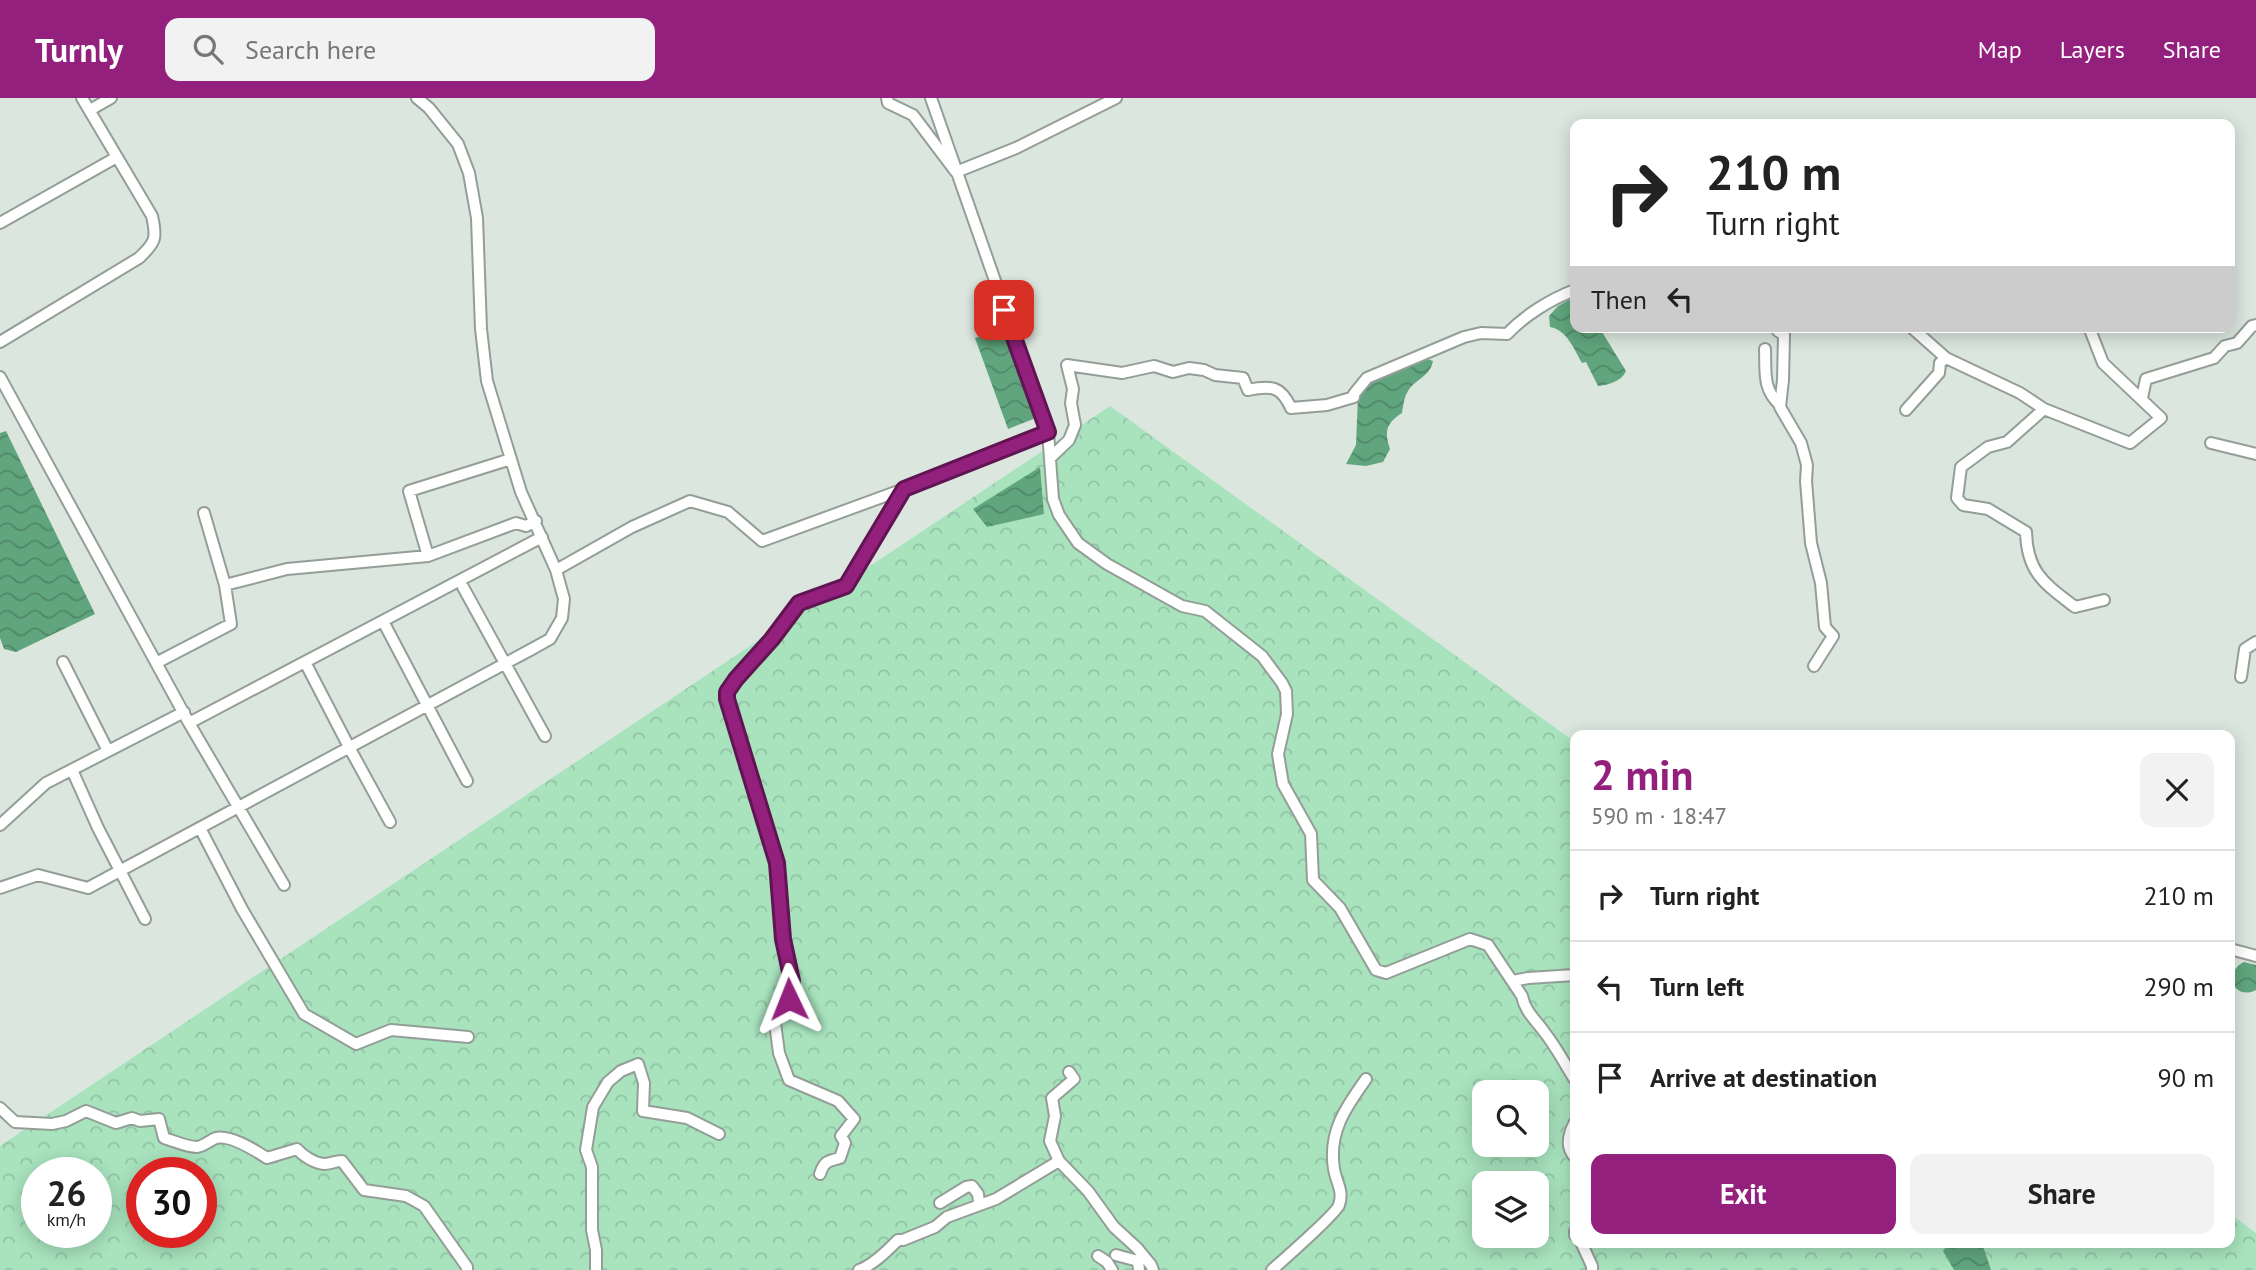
<!DOCTYPE html>
<meta charset="utf-8">
<style>
:root{--surface:#fff;--page:#f2f2f2;--text:#222;--muted:#767676;--line:#e0e0e0;--accent:#94207e}
body{margin:0;font-family:"PT Sans",sans-serif;background:var(--page);color:var(--text);height:100vh;display:flex;flex-direction:column;font-size:26px;white-space:nowrap}
*{box-sizing:border-box;margin:0}
p{font-size:23px;color:var(--muted)}
.icon{flex:none;width:38px;height:38px;fill:none;stroke:currentColor;stroke-width:2;stroke-linecap:round;stroke-linejoin:round}
.map{position:relative;flex:1;overflow:hidden}
.side{position:absolute;left:1570px;top:632px;width:665px;height:518px;display:flex;flex-direction:column;background:var(--surface);border-radius:14px;box-shadow:0 4px 18px #0003}
.side>*{flex:none}
.top-card{position:absolute;left:1570px;top:21px;width:665px;height:214px;border-radius:14px;box-shadow:0 4px 18px #0003;background:#fff;color:var(--text);overflow:hidden}
.tools{position:absolute;left:1472px;top:982px;display:grid;gap:14px}
.tools a{display:grid;place-items:center;width:77px;height:77px;border-radius:14px;background:var(--surface);box-shadow:0 4px 18px #0003;font-size:35px}
.speed{position:absolute;left:21px;top:1059px;display:flex;gap:14px;font-size:35px;font-weight:700;text-align:center}
.speed>*{display:grid;place-content:center;width:91px;height:91px;border-radius:50%;background:var(--surface);box-shadow:0 4px 18px #0003;line-height:1}
.speed small{font-size:18px;font-weight:400}
.speed .limit{border:10px solid #d22;background:#fff;color:#111}
.pin{position:absolute;display:grid;place-items:center;width:60px;height:60px;color:#fff;margin:-30px;border-radius:14px;box-shadow:0 4px 10px #0006}
.me{position:absolute;width:77px;margin:-38px;rotate:358deg;stroke-linejoin:round;filter:drop-shadow(0 0 5px #0008)}
.turn{display:flex;align-items:center;gap:24px;height:147px;padding:0 21px;font-size:32px}
.turn .icon{width:91px;height:91px;stroke-width:2.5}
.turn b{display:block;font-size:49px;line-height:60px}
.then{display:flex;align-items:center;height:66px;padding:0 21px;background:#0003;gap:14px;font-size:26px}
.round{display:grid;place-items:center;flex:none;width:74px;height:74px;border-radius:14px;background:var(--page)}
.summary{display:flex;align-items:center;justify-content:space-between;height:119px;padding:0 21px}
h1{font-size:42px;font-weight:800;line-height:52px;color:var(--accent)}
.primary-button{display:flex;gap:14px;margin-top:auto;padding:14px 21px}
.primary-button a{flex:1;height:80px;border-radius:14px;background:var(--accent);color:#fff;font-size:28px;font-weight:800;line-height:80px;text-align:center}
.primary-button a+a{background:var(--page);color:var(--text)}
ul{padding:0;list-style:none}
li{display:flex;align-items:center;gap:21px;height:91px;padding:0 21px;border-top:2px solid var(--line)}
li div{flex:1}
li b{display:block;font-size:26px}
li em{font-style:normal}
header{display:flex;align-items:center;gap:42px;box-sizing:border-box;height:98px;padding:0 35px;background:var(--accent);color:#fff}
header strong{font-size:33px}
nav{display:flex;gap:38px;margin-inline-start:auto;font-size:24px}
.search{width:490px;height:63px;background:var(--page);display:flex;align-items:center;gap:18px;box-sizing:border-box;padding:0 24px;border-radius:14px;color:var(--muted);font-size:26px}
.map>svg:first-child{display:block}
.forest{fill:url(#forest-crowns);fill-rule:evenodd}
.water{fill:url(#water-waves)}
.lines{fill:none;stroke-linecap:round;stroke-linejoin:round}
.minor-casing{stroke:#939e97;stroke-width:14}
.minor{stroke:#fff;stroke-width:10}
.route-casing{stroke:#601552;stroke-width:18}
.route{stroke:#94207e;stroke-width:12}
</style>
<header>
<strong>Turnly</strong>
<div class="search"><svg class="icon" aria-label="search" viewBox="0 0 24 24"><circle cx="10" cy="10" r="6"/><path d="M15 15l6 6"/></svg>Search here</div>
<nav><a>Map</a><a>Layers</a><a>Share</a></nav>
</header>
<div class="map">
<svg width="2256" height="1172" viewBox="0 0 2256 1172">
<defs>
<pattern id="forest-crowns" width="20" height="18" patternUnits="userSpaceOnUse" patternTransform="scale(1.75)"><rect width="20" height="18" fill="#a8e3be"/><path d="M2 6a3 3 0 1 1 6 0M12 15a3 3 0 1 1 6 0" fill="none" stroke="#91c4a4"/></pattern>
<pattern id="water-waves" width="16" height="10" patternUnits="userSpaceOnUse" patternTransform="scale(1.75)"><rect width="16" height="10" fill="#60a57d"/><path d="M0 5q4-4 8 0t8 0" fill="none" stroke="#508867"/></pattern>
</defs>
<rect width="100%" height="100%" fill="#dae6de"/>
<!-- forest -->
<path class="forest" d="M1110,308L1575,644V1144H2230V1116L2256,1135V1172H0V1048ZM1484,994H1536V1046H1484ZM37,1074H96V1134H37ZM142,1074H201V1134H142ZM1484,1085H1536V1138H1484Z"/>
<!-- water -->
<path class="water" d="M1575,199V229H1599L1626,273C1622,283 1608,287 1598,288L1586,264L1582,265C1574,251 1567,232 1550,229L1549,218L1558,208Z
M1005,231L1036,320L1008,331L975,240Z
M1425,260L1433,263C1430,279 1415,281 1408,293C1404,299 1403,309 1402,315C1386,325 1384,334 1390,351L1383,364L1366,368L1346,366L1356,347L1358,298L1367,284Z
M6,333L95,516L16,554L4,551L0,540V335Z
M1040,369L1044,416L987,429L973,411Z
M2244,864L2256,867V892C2235,903 2221,876 2244,864Z
M1949,1145H1982L1991,1172H1954L1943,1153Z"/>
<g class="lines">
<!-- minor casing -->
<g class="minor-casing">
<path id="minor" d="M887,0L888,5L913,17L956,74L1016,50L1116,0
M931,0L1048,334L1053,401L1059,417L1078,445L1107,466L1182,508L1205,513L1262,558L1282,585L1286,593L1287,616L1278,656L1283,686L1311,736L1313,782L1340,810L1376,872L1386,875L1470,841L1488,847L1522,898C1525,914 1536,922 1545,935C1556,949 1565,966 1575,982
M90,12L111,0
M0,125L117,59
M1777,229L1778,233L1784,237L1783,282L1780,309L1801,345L1807,367L1806,383L1811,445L1821,485L1825,529L1833,538L1814,568
M1911,229L1946,260L2020,295L2044,311L2130,345L2161,320L2103,265L2089,229
M0,244L139,160C156,144 157,140 152,118L82,0
M1765,251C1766,274 1762,290 1780,307
M0,279L189,625L284,787
M2142,300L2146,281L2214,260L2225,248L2237,245L2252,228L2256,227
M2044,311L2007,344L1988,349L1961,369L1957,400L1963,407L1988,411L2026,434C2027,475 2045,486 2075,509L2104,502
M1906,312L1939,275L1940,265L1946,260
M2211,345L2256,356
M1050,360L1069,342L1075,327L1071,305L1073,291L1067,267L1122,275L1154,268L1173,274L1189,270L1204,272L1215,277L1243,280L1248,292C1271,287 1281,288 1291,310L1327,307L1354,299V296L1367,280L1464,239L1481,235L1507,236C1525,217 1551,201 1575,192
M511,361L409,393L428,458L516,425L526,428L536,423
M556,472L632,429L690,403L728,414L762,443L904,391L1048,334
M225,487L287,471L428,458
M463,489L545,638
M385,527L467,683
M63,564L108,653
M156,565L231,526L225,487L204,415
M307,568L349,649L390,724
M2241,579L2245,551L2256,544
M189,625L542,439
M72,672L98,730L145,821
M0,727L46,685L184,614
M200,730L242,811L304,916L356,946L391,932L468,939
M0,790L38,777L88,790L532,551L550,541L562,520L564,501L556,472L521,394L487,283L481,231L477,120L469,75L458,46L429,10L417,0
M2230,851L2256,858
M1513,883L1528,880L1575,877
M1069,974L1074,981L1052,1000L1055,1018L1050,1043L1059,1063L1088,1093L1114,1129L1137,1150L1151,1167L1153,1172
M0,1010L15,1024L52,1026L66,1023L86,1013L116,1025L132,1020L140,1023L159,1021L164,1040C174,1043 187,1049 197,1049C204,1048 210,1042 216,1040C230,1036 256,1053 267,1060L297,1051C303,1058 314,1065 324,1066C330,1066 335,1063 342,1063L364,1092L406,1098L424,1108L467,1169V1172
M1575,1024C1569,1035 1565,1049 1575,1059
M820,1076C824,1063 828,1063 840,1060L845,1045L841,1038L854,1021L838,1003L789,982L779,955L775,925L789,901L792,883L783,841L777,765L727,601V594L736,581L772,541L799,505L846,488L904,391
M940,1105L966,1089L972,1088L978,1096L979,1105
M1575,1133V1137
M1581,1144L1592,1168V1172
M1116,1157L1138,1163L1139,1172
M1098,1158L1107,1164L1112,1172
M596,1172V1152L592,1132V1069L586,1052L593,1009L608,984L621,973L638,966L644,985L643,1013L687,1020L719,1036
M859,1172C873,1167 887,1153 898,1142H903L935,1129L947,1119L996,1101L1059,1063
M1272,1172C1283,1162 1336,1116 1339,1107C1344,1093 1336,1084 1334,1071C1328,1034 1346,1009 1366,981"/>
</g>
<!-- minor -->
<use href="#minor" class="minor"/>
</g>
<g class="lines">
<!-- route casing -->
<g class="route-casing">
<path id="route" d="M789,901L792,883L783,841L777,765L727,601V594L736,581L772,541L799,505L846,488L904,391L1048,334L1004,212"/>
</g>
<!-- route -->
<use href="#route" class="route"/>
</g>
</svg>
<div class="tools">
<a><svg class="icon" aria-label="search" viewBox="0 0 24 24"><circle cx="10" cy="10" r="6"/><path d="M15 15l6 6"/></svg></a>
<a><svg class="icon" aria-label="layers" viewBox="0 0 24 24"><path d="M12 4l9 5-9 5-9-5zM3 14l9 5 9-5"/></svg></a>
</div>
<div class="speed"><div>26<small>km/h</small></div><div class="limit">30</div></div>
<div class="pin" style="left:1004px;top:212px;background:#d93025"><svg class="icon" aria-label="arrive" viewBox="0 0 24 24"><path d="M6 21V4h12l-3 4 3 4H6"/></svg></div>
<svg class="me" style="left:789px;top:901px" viewBox="-20 -20 40 40"><path d="M0-17L14 15 0 8-14 15z" fill="#94207e" stroke="#fff" stroke-width="4"/></svg>
<div class="top-card">
<div class="turn"><svg class="icon" aria-label="right" viewBox="0 0 24 24"><path d="M7 20v-9h11M14 6l5 5-5 5"/></svg><div><b>210 m</b>Turn right</div></div>
<div class="then">Then<svg class="icon" aria-label="left" viewBox="0 0 24 24"><path d="M17 20v-9H6M10 6l-5 5 5 5"/></svg></div>
</div>
<section class="side">
<div class="summary"><div><h1>2 min</h1><p>590 m · 18:47</p></div><a class="round"><svg class="icon" aria-label="close" viewBox="0 0 24 24"><path d="M6 6l12 12M18 6L6 18"/></svg></a></div>
<ul>
<li><svg class="icon" aria-label="right" viewBox="0 0 24 24"><path d="M7 20v-9h11M14 6l5 5-5 5"/></svg><div><b>Turn right</b></div><em>210 m</em></li>
<li><svg class="icon" aria-label="left" viewBox="0 0 24 24"><path d="M17 20v-9H6M10 6l-5 5 5 5"/></svg><div><b>Turn left</b></div><em>290 m</em></li>
<li><svg class="icon" aria-label="arrive" viewBox="0 0 24 24"><path d="M6 21V4h12l-3 4 3 4H6"/></svg><div><b>Arrive at destination</b></div><em>90 m</em></li>
</ul>
<div class="primary-button"><a>Exit</a><a>Share</a></div>
</section>
</div>
